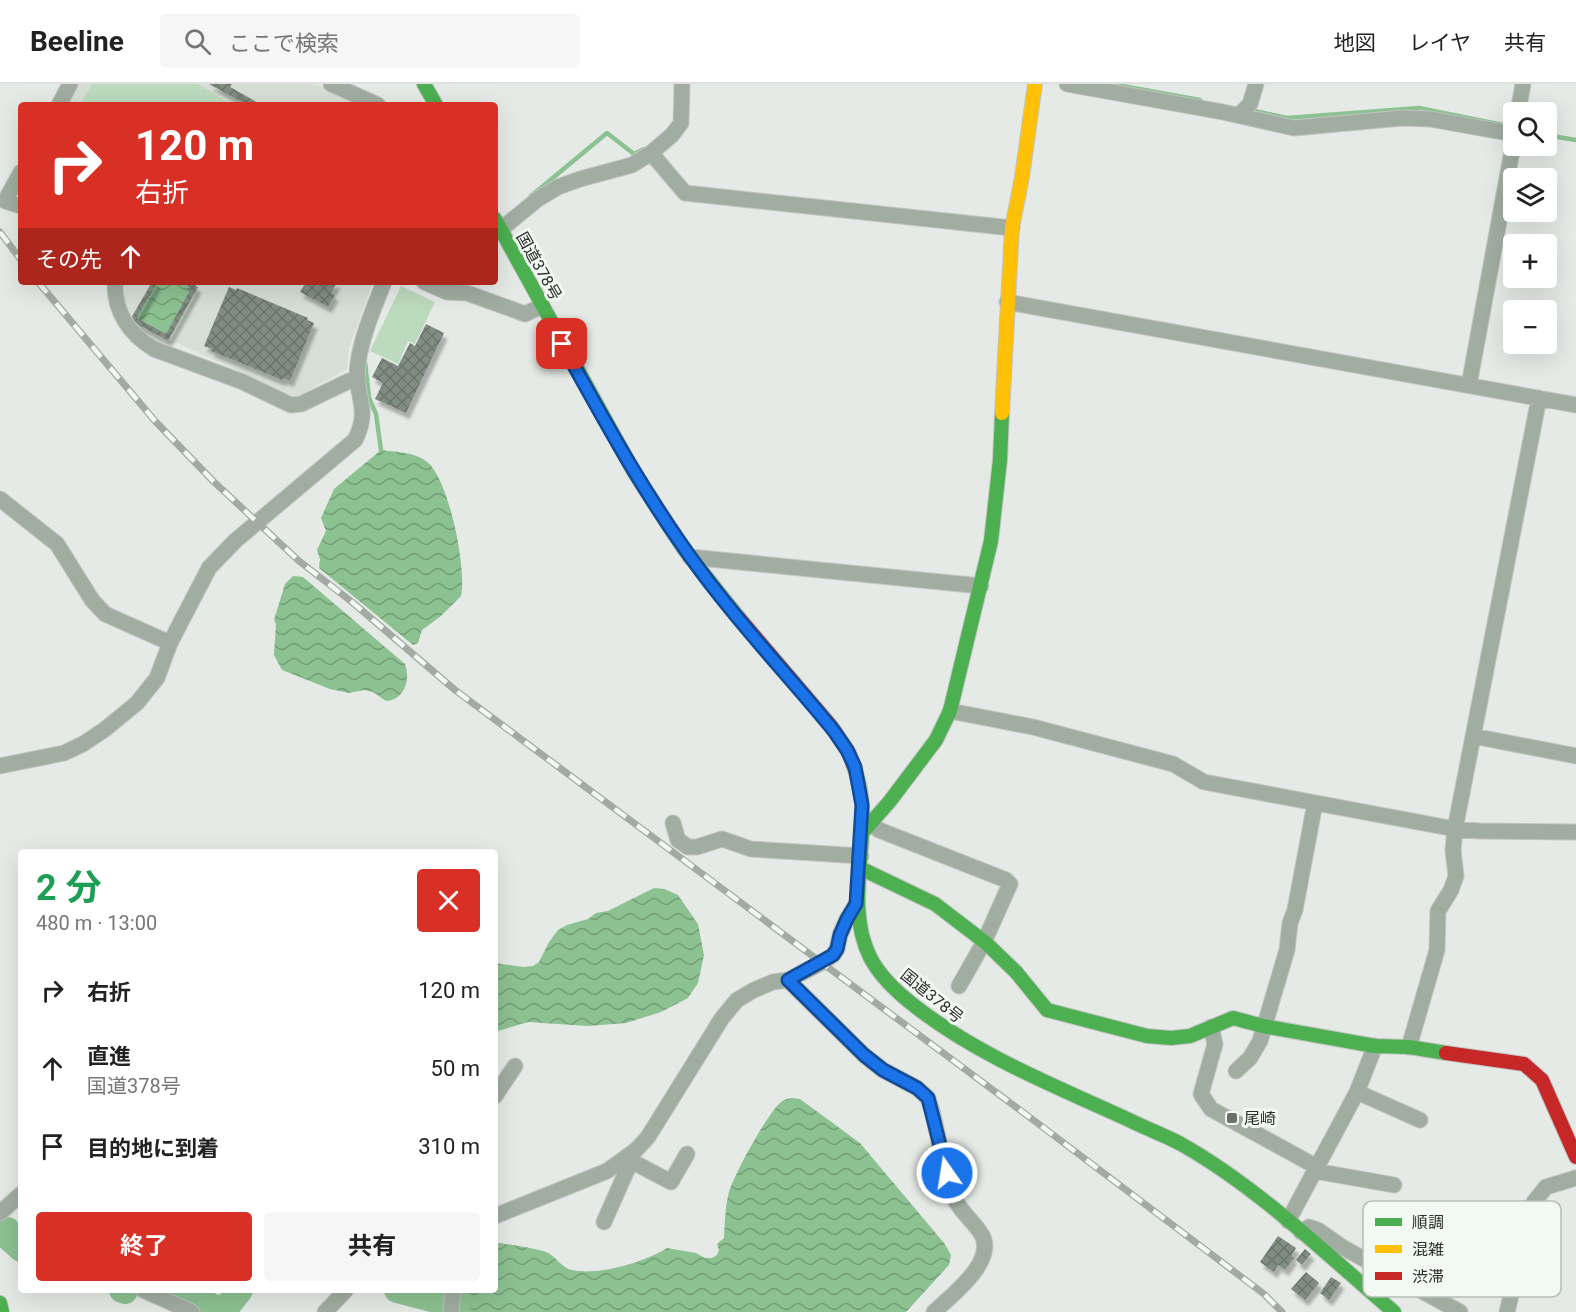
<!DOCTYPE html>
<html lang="ja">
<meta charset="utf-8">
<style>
:root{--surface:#fff;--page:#f6f6f6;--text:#222;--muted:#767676;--line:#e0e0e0;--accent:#d93025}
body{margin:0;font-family:Roboto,"Noto Sans JP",sans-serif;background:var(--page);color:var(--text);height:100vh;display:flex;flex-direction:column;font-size:22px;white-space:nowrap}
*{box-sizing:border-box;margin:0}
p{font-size:20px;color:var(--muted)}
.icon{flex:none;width:33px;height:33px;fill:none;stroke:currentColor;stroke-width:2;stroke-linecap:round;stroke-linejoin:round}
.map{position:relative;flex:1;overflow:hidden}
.drawer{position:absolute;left:18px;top:765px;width:480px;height:444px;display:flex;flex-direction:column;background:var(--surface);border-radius:6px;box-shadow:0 6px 24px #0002}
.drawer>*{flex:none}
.hud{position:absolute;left:18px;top:18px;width:480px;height:183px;border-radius:6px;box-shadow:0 6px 24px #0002;background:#d93025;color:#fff;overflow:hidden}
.fabs{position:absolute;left:1503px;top:18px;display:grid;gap:12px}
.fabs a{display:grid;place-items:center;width:54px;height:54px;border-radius:6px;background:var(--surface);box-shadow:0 6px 24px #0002;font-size:30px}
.pin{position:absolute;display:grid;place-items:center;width:51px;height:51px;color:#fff;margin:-26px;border-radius:12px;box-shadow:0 3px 9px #0006}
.me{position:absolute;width:66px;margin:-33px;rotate:347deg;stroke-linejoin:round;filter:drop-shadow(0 0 4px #0008)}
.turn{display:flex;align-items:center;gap:21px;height:126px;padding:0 18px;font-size:27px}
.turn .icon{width:78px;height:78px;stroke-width:2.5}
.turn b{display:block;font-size:42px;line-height:51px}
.then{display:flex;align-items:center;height:57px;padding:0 18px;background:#0003;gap:12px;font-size:22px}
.round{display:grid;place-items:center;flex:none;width:63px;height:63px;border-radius:6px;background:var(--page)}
.headline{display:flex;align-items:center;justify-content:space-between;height:102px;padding:0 18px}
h1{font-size:36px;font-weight:700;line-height:45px;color:#1e9e55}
.cta{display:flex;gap:12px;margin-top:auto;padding:12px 18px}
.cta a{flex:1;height:69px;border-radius:6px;background:var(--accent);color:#fff;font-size:24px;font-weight:700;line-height:69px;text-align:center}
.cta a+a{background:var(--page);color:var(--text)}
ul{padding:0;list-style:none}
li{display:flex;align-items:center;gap:18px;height:78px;padding:0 18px}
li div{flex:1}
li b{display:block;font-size:22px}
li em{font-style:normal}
header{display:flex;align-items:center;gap:36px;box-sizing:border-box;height:84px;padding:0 30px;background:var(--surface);border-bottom:2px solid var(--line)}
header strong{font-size:28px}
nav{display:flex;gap:33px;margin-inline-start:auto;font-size:21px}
.search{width:420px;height:54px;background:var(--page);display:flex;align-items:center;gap:15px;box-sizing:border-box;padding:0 21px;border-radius:6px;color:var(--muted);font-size:22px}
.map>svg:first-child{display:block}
.built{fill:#d6ded6}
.green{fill:#bcdabe}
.water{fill:url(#water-waves)}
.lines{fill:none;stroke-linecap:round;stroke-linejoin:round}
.stream{stroke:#8cc191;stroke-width:4.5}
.river{stroke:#8cc191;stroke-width:26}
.building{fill:url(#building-cross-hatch);filter:url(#shadow)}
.street-casing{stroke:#c2c4c2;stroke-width:17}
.fast-casing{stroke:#c2c4c2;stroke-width:16}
.slow-casing{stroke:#c2c4c2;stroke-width:16}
.jam-casing{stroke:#c2c4c2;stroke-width:16}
.street{stroke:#a0ada0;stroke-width:15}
.fast{stroke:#4caf50;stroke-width:14}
.slow{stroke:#ffc107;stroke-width:14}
.jam{stroke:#c62828;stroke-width:14}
.rail-casing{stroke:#a3aaa3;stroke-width:7}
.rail{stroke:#f2f8f3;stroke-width:4.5;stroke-dasharray:14;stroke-linecap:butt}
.route-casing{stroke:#114b97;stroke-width:15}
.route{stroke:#1a73e8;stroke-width:10}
.poi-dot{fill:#6e706e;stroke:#f2f8f3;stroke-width:2}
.labels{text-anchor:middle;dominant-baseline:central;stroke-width:6;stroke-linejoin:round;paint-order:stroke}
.street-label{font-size:16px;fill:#2d2f2d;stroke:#f2f8f3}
.poi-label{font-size:16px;fill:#2d2f2d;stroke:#f2f8f3;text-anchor:start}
.key{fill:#f2f8f3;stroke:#b7bcb8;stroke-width:1.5}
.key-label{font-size:16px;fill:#2d2f2d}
</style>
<header>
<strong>Beeline</strong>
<div class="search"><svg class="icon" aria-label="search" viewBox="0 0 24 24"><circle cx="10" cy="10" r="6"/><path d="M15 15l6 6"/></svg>ここで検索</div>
<nav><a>地図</a><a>レイヤ</a><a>共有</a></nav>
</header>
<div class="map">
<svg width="1576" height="1228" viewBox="0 0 1576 1228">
<defs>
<pattern id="water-waves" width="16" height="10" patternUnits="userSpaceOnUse" patternTransform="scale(1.5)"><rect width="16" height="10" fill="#8cc191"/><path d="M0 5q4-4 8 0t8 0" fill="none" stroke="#739d77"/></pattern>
<pattern id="building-cross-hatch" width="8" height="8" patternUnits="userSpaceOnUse" patternTransform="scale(1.5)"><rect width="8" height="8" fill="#818d82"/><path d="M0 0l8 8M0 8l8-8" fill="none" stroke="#6a746b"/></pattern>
<filter id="shadow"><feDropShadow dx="3.5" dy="6" stdDeviation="1.5" flood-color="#0004"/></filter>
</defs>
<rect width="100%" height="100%" fill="#e6eae6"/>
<!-- built -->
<path class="built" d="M76,0H316L364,21H65Z
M122,198H373L349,264L347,285L300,311L294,312L177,259L157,260L149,256L128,234L121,206Z"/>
<!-- green -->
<path class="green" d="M92,0H197L233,21H80Z
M401,202L435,218L415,260L408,257L398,280L370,267Z"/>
<!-- water -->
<path class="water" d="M158,198H181L191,204L166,250L137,234Z
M381,366C395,368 414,368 426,377C449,393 467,486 461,512L441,532L422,546L418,559L413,561L319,484L320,475L317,466L326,447L321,434L334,405Z
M293,492L303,493L405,580C411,596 404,616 386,617L373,608L364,606L349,609L330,605L282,586L274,571L276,540L274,536L285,500Z
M654,804L664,805L678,811L698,840L704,871L698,899L688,914L661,928L626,939L588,942L528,938L495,948V879L523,883L533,882L539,878L549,858L558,846L567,841L588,835L596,829L608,827Z
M792,1014L800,1015L860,1059L944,1159L951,1171L949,1181L906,1228H466L459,1222V1206H495V1160L500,1159C510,1161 543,1165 550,1170C557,1175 564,1185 572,1186C599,1192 645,1178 667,1164L696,1169L705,1174H712L717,1171L719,1166L717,1160L724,1154C725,1139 725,1123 729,1108C735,1089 766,1032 780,1019C784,1015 787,1015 792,1014Z"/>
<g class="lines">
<!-- stream -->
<path class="stream" d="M1117,1L1200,16
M1250,26L1287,34L1419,24L1508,42
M1546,51L1576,56
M531,112L607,49L634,70L644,65
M365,278L369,314L376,330L381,366"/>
<!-- river -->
<path class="river" d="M7,1146L10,1155L21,1165
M122,1206L125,1207
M162,1206L189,1219L203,1217L216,1225H222L230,1219L240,1206
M397,1206L447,1219L458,1228"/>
</g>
<!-- building -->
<path class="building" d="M209,0H232L230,3L262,21H247Z
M152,198H158L137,234L166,250L191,204L181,198H190L198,203L168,257L130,236Z
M306,198H337L331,209L335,211L328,223L300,208Z
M229,203L236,206L237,204L308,234L307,236L314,239L290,297L283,294L282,296L211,267L212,265L204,262Z
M426,240L444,249L406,329L375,315L383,299L372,293L382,274L398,282L410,259L415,262Z
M1278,1152L1296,1164L1291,1172L1294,1174L1285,1186L1278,1181L1274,1188L1260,1178Z
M1305,1165L1311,1170L1302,1181L1296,1176Z
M1306,1188L1319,1199L1305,1216L1291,1205Z
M1331,1193L1341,1199L1329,1216L1320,1209Z"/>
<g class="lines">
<!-- street casing -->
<g class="street-casing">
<path id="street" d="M331,0L378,21
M1067,0L1223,28L1294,44L1402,34L1430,35L1514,50
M59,21L70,0
M1518,28L1523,0
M1239,31L1250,20L1256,0
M651,69L685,109L1012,144
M21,88L5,117L21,122
M500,146L538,115L558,103L580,95L632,81L651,69L672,51L681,39L682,0
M115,198C114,227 129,250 154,265L243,298L291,321L301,320L349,297L356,296
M424,198L447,208L467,209L525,230L542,222
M1007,218L1576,321
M1469,301L1514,56
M0,415L57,460L92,516L105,530L170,559
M690,473L981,502
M950,627L1033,643L1173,680L1204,698L1455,745L1479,747L1576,748
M1473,652L1576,672
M0,682L64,669L83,660L104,646L137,619L157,594L170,559L209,484L235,457L355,356C372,323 353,311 358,279C362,251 374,224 384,198
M673,739L678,756L688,763H697L722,755L751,765L861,772
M870,739L879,746L1006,796L1010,800L984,858L959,902
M788,896L864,971L883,986L917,1004L928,1014L932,1027C939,1052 943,1088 953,1112C959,1126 971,1135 980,1148C1000,1175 952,1211 934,1228
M1211,943L1215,960L1201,1010L1211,1025L1317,1083
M1409,963L1437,866L1438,827L1451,806L1456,792L1453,766L1455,745L1539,314
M1236,987L1250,974L1260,957L1287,866L1290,839L1295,826L1315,719
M1357,1008L1420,1036
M495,1012L515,982
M628,1072L631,1077L671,1098L687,1070
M1315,1087L1394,1101
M0,1129L21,1110
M495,1132L607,1087L636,1066L648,1053L722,934L737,916L754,906L773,898L788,896L821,879L833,871L837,865L840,851L847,835L856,820
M1288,1137L1357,1008L1375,962
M604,1138L631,1077
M1301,1148L1309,1143L1318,1146L1342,1163L1460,1228
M143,1206L192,1228
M325,1228L346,1206
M451,1228L453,1206
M1507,1228L1534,1118L1546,1103L1576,1094"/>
</g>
<!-- fast casing -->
<g class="fast-casing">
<path id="fast" d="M424,0L436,21
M495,135L634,388L684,465L739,534
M855,686C877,747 841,814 870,873C880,893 899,910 916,923C979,972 1055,1002 1127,1035C1145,1044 1164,1051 1181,1060C1259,1104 1326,1170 1394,1228
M862,749L890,717L936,656L950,627L991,457L1000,376L1002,329
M860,784L935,820L986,859L1016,888L1047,926L1147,952L1171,954L1190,952L1233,934L1263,942L1375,962L1409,963L1446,969
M0,1219L2,1228"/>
</g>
<!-- slow casing -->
<g class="slow-casing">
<path id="slow" d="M1002,329L1012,144L1022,93L1035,0"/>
</g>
<!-- jam casing -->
<g class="jam-casing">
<path id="jam" d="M739,534L831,642L849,669L855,686
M1446,969L1524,980L1542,996L1576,1073"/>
</g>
<!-- street -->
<use href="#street" class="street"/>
<!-- fast -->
<use href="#fast" class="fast"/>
<!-- slow -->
<use href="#slow" class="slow"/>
<!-- jam -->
<use href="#jam" class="jam"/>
<!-- rail casing -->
<g class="rail-casing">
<path id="rail" d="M0,148L21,176
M38,198L155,337L213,397L299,477L352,518L455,606L1036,1038L1264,1210L1282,1228"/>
</g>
<!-- rail -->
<use href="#rail" class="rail"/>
</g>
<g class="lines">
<!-- route casing -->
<g class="route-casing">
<path id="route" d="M562,260C605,338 647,415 700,486C741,542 790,593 834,647L847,666L855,683L862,721L856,820L847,835L840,851L837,865L833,871L788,896L864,971L883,986L917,1004L928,1014L947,1089"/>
</g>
<!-- route -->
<use href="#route" class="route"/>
</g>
<!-- markers -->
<rect class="poi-dot" x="1226" y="1028" width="12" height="12" rx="3"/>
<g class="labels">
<!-- street labels -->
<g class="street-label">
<text transform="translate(539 182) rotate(61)">国道378号</text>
<text transform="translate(932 912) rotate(39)">国道378号</text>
</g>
<!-- poi labels -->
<g class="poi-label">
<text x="1244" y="1034">尾崎</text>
</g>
</g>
<!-- legend -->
<rect x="1363" y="1117" width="198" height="96" rx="9" class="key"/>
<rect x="1375" y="1134" width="27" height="8" fill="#4caf50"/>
<rect x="1375" y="1161" width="27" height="8" fill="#ffc107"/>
<rect x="1375" y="1188" width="27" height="8" fill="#c62828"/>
<g class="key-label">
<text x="1412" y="1144">順調</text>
<text x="1412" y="1171">混雑</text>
<text x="1412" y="1198">渋滞</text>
</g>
</svg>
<div class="fabs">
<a><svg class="icon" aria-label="search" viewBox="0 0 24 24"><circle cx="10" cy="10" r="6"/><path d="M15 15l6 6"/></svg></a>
<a><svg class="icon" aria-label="layers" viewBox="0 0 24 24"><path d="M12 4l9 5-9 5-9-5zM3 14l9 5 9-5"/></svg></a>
<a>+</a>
<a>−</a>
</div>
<div class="pin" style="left:562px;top:260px;background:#d93025"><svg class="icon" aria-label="arrive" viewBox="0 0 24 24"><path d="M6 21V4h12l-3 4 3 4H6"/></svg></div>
<svg class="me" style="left:947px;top:1089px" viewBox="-20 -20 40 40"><circle r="17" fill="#1a73e8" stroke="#fff" stroke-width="3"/><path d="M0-11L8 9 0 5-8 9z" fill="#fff"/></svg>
<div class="hud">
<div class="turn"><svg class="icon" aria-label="right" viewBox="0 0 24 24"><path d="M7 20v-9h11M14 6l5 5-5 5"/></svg><div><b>120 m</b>右折</div></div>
<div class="then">その先<svg class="icon" aria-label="ahead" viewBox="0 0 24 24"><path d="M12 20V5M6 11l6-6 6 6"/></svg></div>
</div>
<section class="drawer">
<div class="headline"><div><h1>2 分</h1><p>480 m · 13:00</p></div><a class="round" style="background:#d93025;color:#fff"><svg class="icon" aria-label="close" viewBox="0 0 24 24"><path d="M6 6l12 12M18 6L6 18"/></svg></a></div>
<ul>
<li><svg class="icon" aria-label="right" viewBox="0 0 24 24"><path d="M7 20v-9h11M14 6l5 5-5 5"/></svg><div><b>右折</b></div><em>120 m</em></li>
<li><svg class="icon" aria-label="ahead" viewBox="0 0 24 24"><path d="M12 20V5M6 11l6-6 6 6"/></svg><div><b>直進</b><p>国道378号</p></div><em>50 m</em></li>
<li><svg class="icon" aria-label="arrive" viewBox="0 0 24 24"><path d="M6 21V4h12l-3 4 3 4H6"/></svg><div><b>目的地に到着</b></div><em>310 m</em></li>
</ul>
<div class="cta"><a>終了</a><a>共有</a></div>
</section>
</div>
